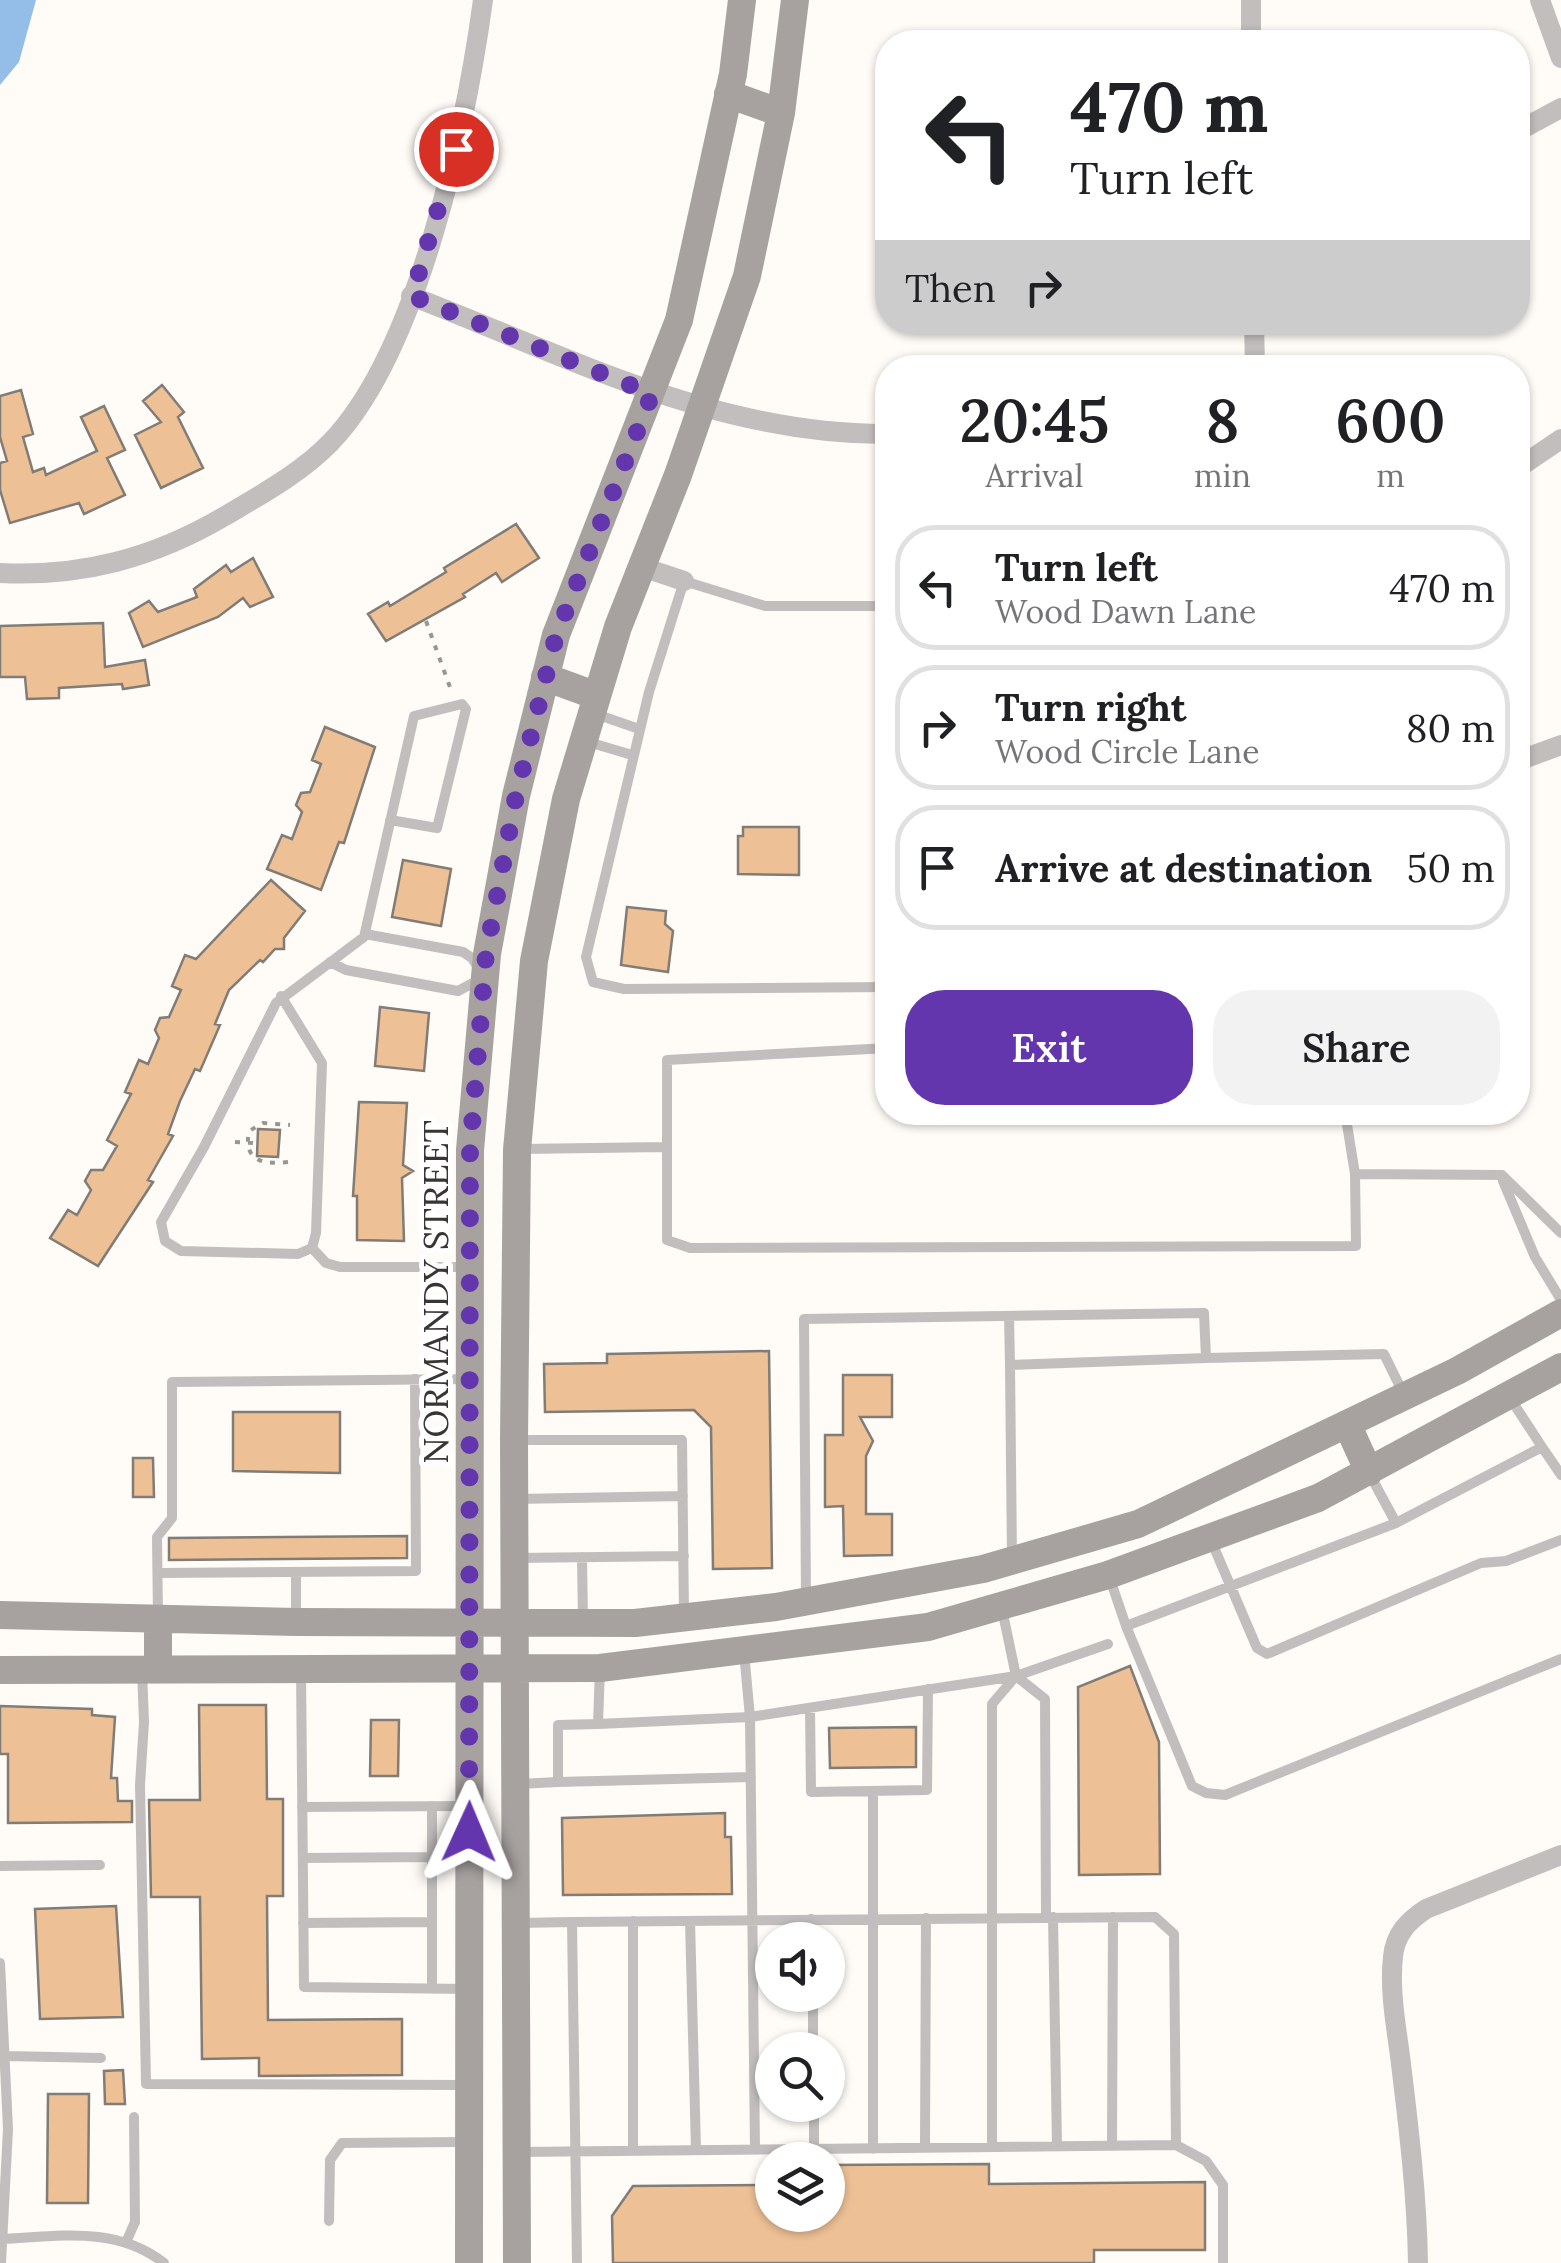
<!DOCTYPE html>
<style>
:root{--surface:#fff;--page:#f2f2f2;--text:#202124;--muted:#757577;--line:#e0e0e0;--accent:#6436ad}
body{margin:0;font-family:Lora,serif;background:var(--page);color:var(--text);height:100vh;display:flex;flex-direction:column;font-size:38px;white-space:nowrap}
*{box-sizing:border-box;margin:0}
p{font-size:32px;color:var(--muted)}
.icon{flex:none;width:55px;height:55px;fill:none;stroke:currentColor;stroke-width:2;stroke-linecap:round;stroke-linejoin:round}
.map{position:relative;flex:1;overflow:hidden}
.panel{position:absolute;left:875px;top:355px;width:655px;height:770px;display:flex;flex-direction:column;background:var(--surface);border-radius:40px;box-shadow:0 2px 8px #0004}
.panel>*{flex:none}
.top-card{position:absolute;left:875px;top:30px;width:655px;height:305px;border-radius:40px;box-shadow:0 2px 8px #0004;background:#fff;color:var(--text);overflow:hidden}
.tools{position:absolute;left:755px;top:1922px;display:grid;gap:20px}
.tools a{display:grid;place-items:center;width:90px;height:90px;border-radius:50%;background:var(--surface);box-shadow:0 2px 8px #0004;font-size:50px}
.pin{position:absolute;display:grid;place-items:center;width:85px;height:85px;color:#fff;margin:-42px;border:5px solid #fff;border-radius:50%;box-shadow:0 2px 10px #0007}
.me{position:absolute;width:110px;margin:-55px;rotate:1deg;stroke-linejoin:round;filter:drop-shadow(0 0 8px #0008)}
.turn{display:flex;align-items:center;gap:35px;height:210px;padding:0 30px;font-size:45px}
.turn .icon{width:130px;height:130px;stroke-width:2.5}
.turn b{display:block;font-size:70px;line-height:85px}
.then{display:flex;align-items:center;height:95px;padding:0 30px;background:#0003;gap:20px;font-size:38px}
.eta{display:flex;justify-content:space-evenly;align-items:center;height:170px;text-align:center}
.eta b{font-size:60px;font-weight:600;line-height:70px}
.cta{display:flex;gap:20px;margin-top:auto;padding:20px 30px}
.cta a{flex:1;height:115px;border-radius:40px;background:var(--accent);color:#fff;font-size:40px;font-weight:600;line-height:115px;text-align:center}
.cta a+a{background:var(--page);color:var(--text)}
ul{padding:0;list-style:none}
li{display:flex;align-items:center;gap:30px;height:125px;margin:0 20px 15px;padding:0 10px;border:5px solid var(--line);border-radius:40px}
li div{flex:1}
li b{display:block;font-size:38px}
li em{font-style:normal}
.map>svg:first-child{display:block}
.water{fill:#94bde7}
.building{fill:#edc096;stroke:#827c76;stroke-width:2.5}
.lines{fill:none;stroke-linecap:round;stroke-linejoin:round}
.path{stroke:#989592;stroke-width:4;stroke-dasharray:5 8;stroke-linecap:butt}
.service{stroke:#c3bebe;stroke-width:10}
.minor{stroke:#c3bebe;stroke-width:20}
.secondary{stroke:#a7a1a0;stroke-width:28}
.route{stroke:#6436ad;stroke-width:18;stroke-dasharray:0 32.4}
.labels{text-anchor:middle;dominant-baseline:central;stroke-width:10;stroke-linejoin:round;paint-order:stroke}
.street-label{font-size:35px;fill:#383533;stroke:#fff}
</style>
<div class="map">
<svg width="1561" height="2263" viewBox="0 0 1561 2263">
<rect width="100%" height="100%" fill="#fffbf7"/>
<!-- water -->
<path class="water" d="M0,0H36L19,62L0,85Z"/>
<!-- building -->
<path class="building" d="M162,385L184,412L178,417L203,468L161,488L135,435L161,422L143,401Z
M21,390L33,434L23,437L33,472L44,468L46,475L97,451L81,417L104,406L125,450L107,458L125,495L84,514L79,503L10,523L0,490V463L7,461L0,437V396Z
M516,524L539,558L502,582L496,573L463,594L465,597L386,641L368,614L388,602L390,606L446,572L444,568Z
M253,558L273,597L250,607L243,598L218,617L143,647L129,613L149,601L158,612L197,597L194,589L226,565L231,572Z
M103,623L105,667L145,660L149,685L123,689L122,684L59,688V698L27,699L25,677H0V626Z
M325,727L375,747L344,843L339,842L321,890L267,869L282,835L292,839L302,812L296,805L301,793L310,792L321,764L312,760Z
M743,827H799V875L738,874V836H743Z
M403,860L451,869L441,926L392,917Z
M271,880L305,911L284,938V949H275L263,962L260,960L229,990L215,1024L220,1025L200,1071L195,1069L180,1101L168,1134L173,1136L148,1180L153,1182L98,1266L50,1238L68,1210L77,1215L91,1190L85,1181L91,1170H103L117,1146L107,1140L131,1094L125,1092L139,1060L148,1064L159,1038L155,1030L160,1018L169,1017L181,990L172,986L185,955L196,959Z
M627,907L666,911L665,924L673,931L668,972L621,965Z
M380,1007L429,1013L424,1071L375,1066Z
M359,1102L407,1103L403,1165L413,1171L402,1178L404,1241L357,1240V1196H353Z
M258,1129L280,1130L278,1157L257,1156Z
M769,1351L772,1568L713,1569L711,1427L694,1410L545,1412L544,1364L607,1363V1354Z
M843,1375H892V1417H860L873,1441L866,1456V1514H892V1555L844,1556L843,1506L825,1507V1435H843Z
M233,1412H340V1473L233,1471Z
M133,1458H153L154,1497H133Z
M407,1536V1558L169,1560V1538Z
M1130,1666L1159,1742L1160,1874L1079,1875L1078,1687Z
M199,1705H266L267,1799H283V1896H267L268,2020L402,2019V2075L259,2076V2058L202,2059L200,1897H151L149,1800H200Z
M0,1706L92,1709V1715L115,1717L111,1778H117L118,1801H132V1822L8,1823V1754H0Z
M371,1720H399L398,1776H370Z
M916,1727V1767L830,1768L829,1728Z
M725,1813V1837H731L732,1894L563,1895L562,1818Z
M116,1906L123,2017L40,2019L35,1909Z
M123,2070L125,2104H105L104,2071Z
M48,2094H89L88,2203H47Z
M989,2164V2184L1205,2182V2250H1094V2263H613L612,2216L633,2186L772,2185V2215H828V2165Z"/>
<g class="lines">
<!-- path -->
<path class="path" d="M426,621L451,690
M235,1142L253,1143
M288,1162C263,1165 243,1161 249,1131L263,1123L290,1125"/>
<!-- service -->
<path class="service" d="M888,606H765L684,581L649,692L586,957L593,982L624,989L888,987
M593,713L639,729
M585,741L632,755
M330,962L346,970L458,991L484,977L472,958L463,952L365,934
M281,996L322,1063L316,1233L312,1248
M888,1048L667,1060V1240L690,1248L1356,1246L1355,1174L1345,1112
M521,1149L665,1147
M1355,1174L1502,1175L1561,1233
M1503,1181L1535,1257L1561,1300
M312,1248L298,1254L181,1251L165,1241L161,1222L204,1147L276,1003L364,937L407,747L414,716L462,704L466,709L437,828L390,820
M312,1248L326,1263L340,1267H468
M1206,1358L1384,1354L1404,1395
M1010,1365L1012,1559
M1510,1398L1542,1447
M515,1440H682L684,1616
M1369,1473L1396,1523
M515,1499L683,1496
M1210,1538L1257,1648L1267,1654L1481,1563L1506,1561L1561,1540
M582,1557L583,1621
M515,1558L684,1556
M296,1572V1621
M158,1573L416,1571L415,1379
M1109,1576L1126,1626L1396,1523L1542,1447L1561,1475
M806,1600L804,1319L1204,1313L1206,1358L1010,1365L1009,1316
M158,1618L157,1537L172,1518V1382L469,1379
M1126,1626L1192,1786L1206,1793L1225,1795L1561,1659
M744,1652L750,1717L755,2149
M600,1668L598,1724L750,1717L1016,1676L1108,1644
M142,1670L144,1722L140,1785L146,2084L465,2085
M301,1670L304,1987L469,1989
M1016,1676L1045,1699L1046,1918
M810,1708L811,1792L927,1790L928,1689
M598,1724L558,1725V1782L751,1777
M519,1784L558,1782
M873,1791V2149
M302,1807L466,1806
M303,1858L432,1857
M0,1866L100,1865
M1053,1917L1057,2146
M811,1919L812,1940
M633,1921V2151
M690,1921L696,2150
M303,1923L432,1922
M518,1923L572,1922
M0,1963L8,2129L1,2263
M432,1989V1806
M813,1995V2050
M6,2056L101,2058
M814,2105V2149
M1112,2146L1113,1917
M992,2147V1704L1016,1676L1002,1609
M925,2148L926,1918
M518,2152L1176,2145L1206,2161L1223,2185V2263
M329,2221L330,2160L342,2143L464,2142
M4,2239C61,2236 117,2226 164,2263
M127,2240L135,2222L134,2117
M577,2263L572,1922L1155,1917L1174,1934L1176,2145"/>
<!-- minor -->
<path class="minor" d="M1251,0V42
M1540,0L1561,58
M1518,131L1561,108
M411,296C567,356 716,435 888,434
M1254,322L1255,368
M1518,468L1561,439
M642,567L684,581
M0,573C82,577 154,558 225,516C262,494 301,473 331,442C419,350 466,125 483,0
M1518,761L1561,745
M1418,2263C1417,2197 1409,2130 1401,2064C1397,2030 1389,1992 1393,1957C1395,1934 1408,1921 1426,1909L1561,1855"/>
<!-- secondary -->
<path class="secondary" d="M728,94L781,113
M545,677L597,696
M1348,1426L1369,1472
M0,1615L296,1622L635,1623L776,1607L983,1569L1138,1524L1457,1371L1561,1313
M158,1669V1619
M0,1670L600,1668L928,1627L1108,1575L1318,1498L1561,1367
M469,2263L470,1150L487,954L516,796L556,635L679,320L733,74L742,0
M517,2263L514,1440L517,1150L534,961L566,799L618,627L678,475L747,276L781,113L795,0"/>
</g>
<g class="lines">
<!-- route -->
<path class="route" d="M456,149L412,296L652,394L556,636L516,796L486,954L470,1150L469,1832"/>
</g>
<g class="labels">
<!-- street labels -->
<g class="street-label">
<text transform="translate(435 1292) rotate(-90)">NORMANDY STREET</text>
</g>
</g>
</svg>
<div class="tools">
<a><svg class="icon" aria-label="sound" viewBox="0 0 24 24"><path d="M4 9h4l5-4v14l-5-4H4zM17 9q2 3 0 6"/></svg></a>
<a><svg class="icon" aria-label="search" viewBox="0 0 24 24"><circle cx="10" cy="10" r="6"/><path d="M15 15l6 6"/></svg></a>
<a><svg class="icon" aria-label="layers" viewBox="0 0 24 24"><path d="M12 4l9 5-9 5-9-5zM3 14l9 5 9-5"/></svg></a>
</div>
<div class="pin" style="left:456px;top:149px;background:#d93025"><svg class="icon" aria-label="arrive" viewBox="0 0 24 24"><path d="M6 21V4h12l-3 4 3 4H6"/></svg></div>
<svg class="me" style="left:469px;top:1832px" viewBox="-20 -20 40 40"><path d="M0-17L14 15 0 8-14 15z" fill="#6436ad" stroke="#fff" stroke-width="4"/></svg>
<div class="top-card">
<div class="turn"><svg class="icon" aria-label="left" viewBox="0 0 24 24"><path d="M17 20v-9H6M10 6l-5 5 5 5"/></svg><div><b>470 m</b>Turn left</div></div>
<div class="then">Then<svg class="icon" aria-label="right" viewBox="0 0 24 24"><path d="M7 20v-9h11M14 6l5 5-5 5"/></svg></div>
</div>
<section class="panel">
<div class="eta">
<div><b>20:45</b><p>Arrival</p></div>
<div><b>8</b><p>min</p></div>
<div><b>600</b><p>m</p></div>
</div>
<ul>
<li><svg class="icon" aria-label="left" viewBox="0 0 24 24"><path d="M17 20v-9H6M10 6l-5 5 5 5"/></svg><div><b>Turn left</b><p>Wood Dawn Lane</p></div><em>470 m</em></li>
<li><svg class="icon" aria-label="right" viewBox="0 0 24 24"><path d="M7 20v-9h11M14 6l5 5-5 5"/></svg><div><b>Turn right</b><p>Wood Circle Lane</p></div><em>80 m</em></li>
<li><svg class="icon" aria-label="arrive" viewBox="0 0 24 24"><path d="M6 21V4h12l-3 4 3 4H6"/></svg><div><b>Arrive at destination</b></div><em>50 m</em></li>
</ul>
<div class="cta"><a>Exit</a><a>Share</a></div>
</section>
</div>
